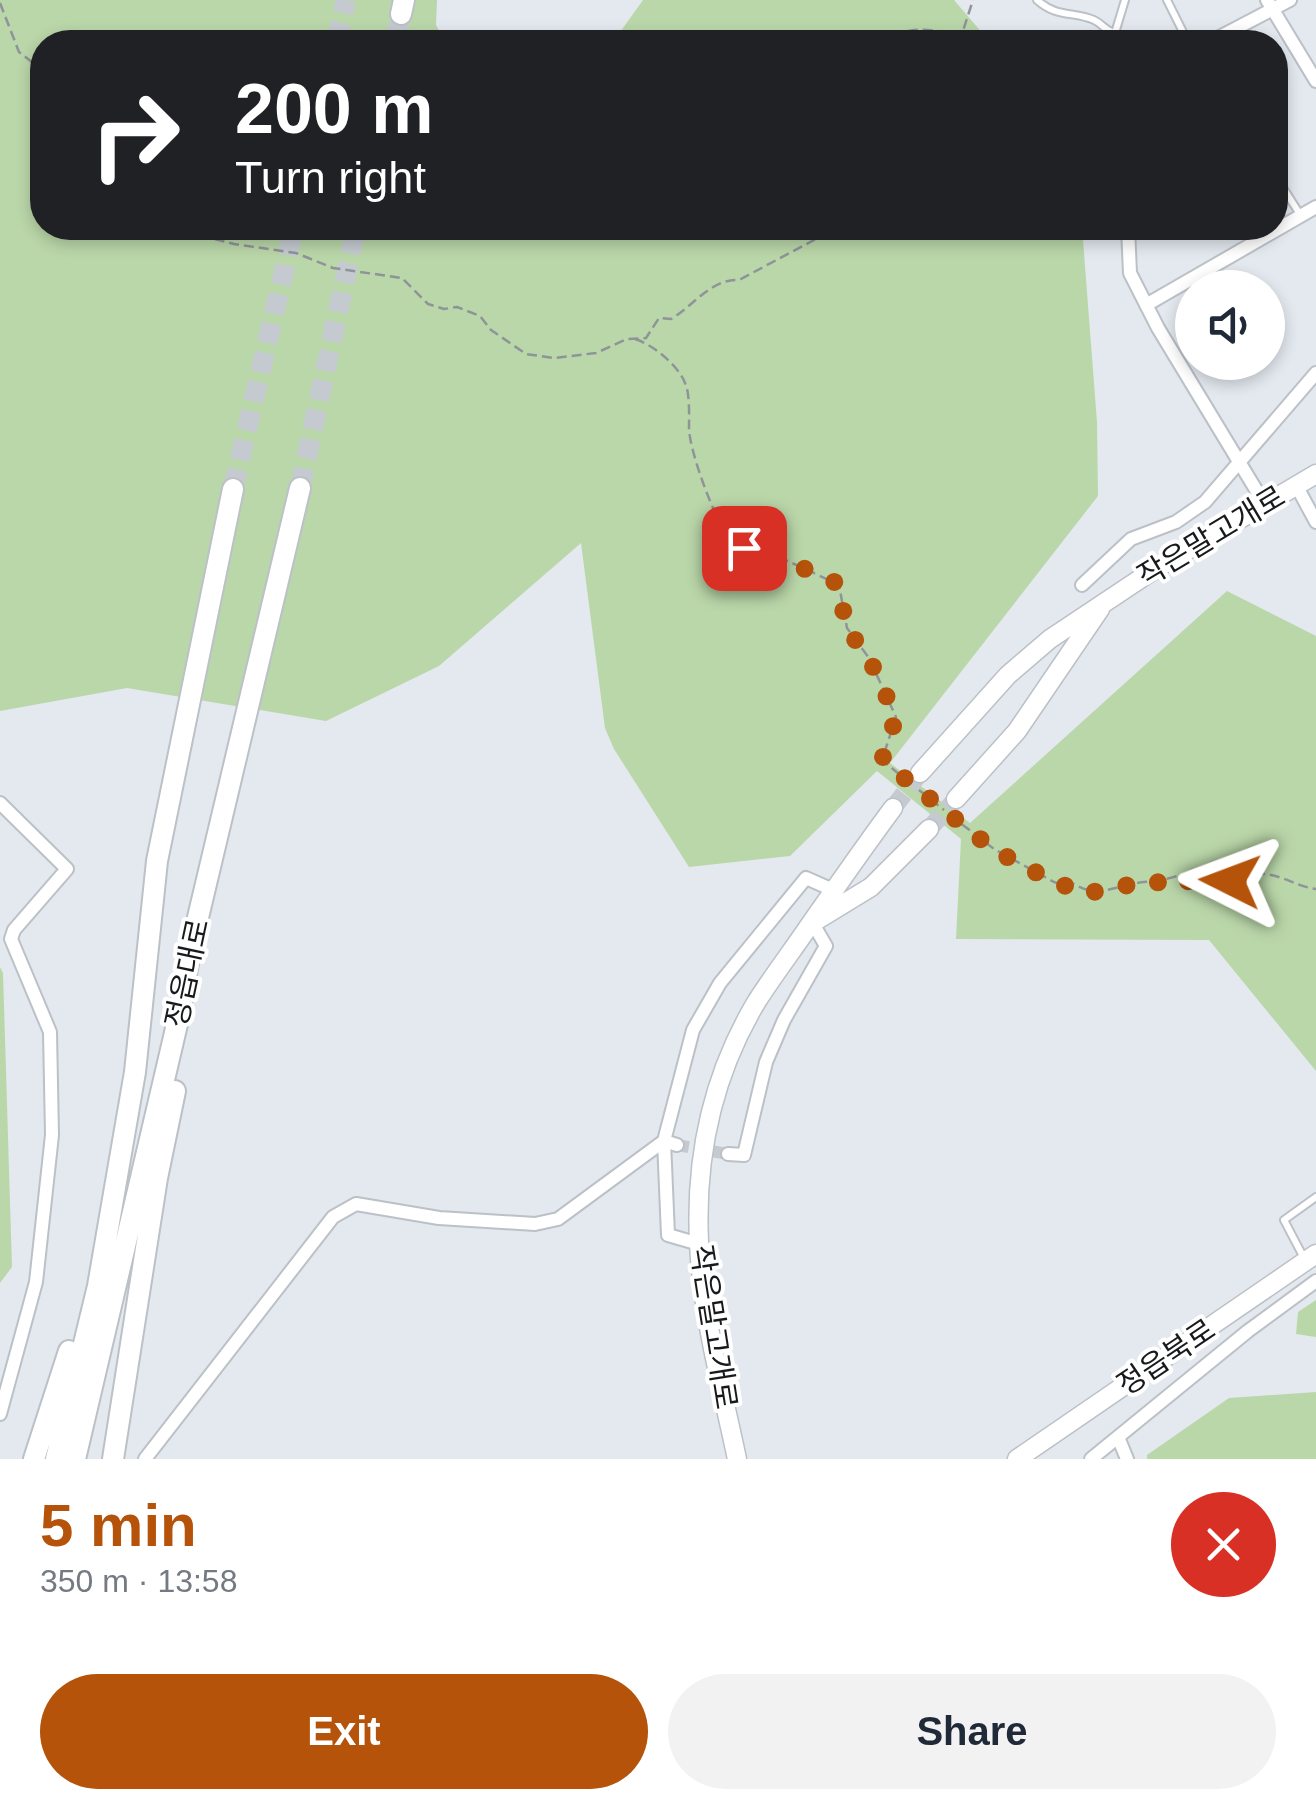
<!DOCTYPE html>
<meta charset="utf-8">
<style>
:root{--surface:#fff;--page:#f2f2f3;--text:#1f2937;--muted:#747a83;--accent:#b45309}
body{margin:0;font-family:Arial,"Noto Sans KR",sans-serif;background:var(--page);color:var(--text);height:100vh;display:flex;flex-direction:column;font-size:38px;white-space:nowrap}
*{box-sizing:border-box;margin:0}
p{font-size:32px;color:var(--muted)}
.icon{flex:none;width:55px;height:55px;fill:none;stroke:currentColor;stroke-width:2;stroke-linecap:round;stroke-linejoin:round}
.map{position:relative;height:1459px;overflow:hidden}
.details{display:flex;flex-direction:column;background:var(--surface);flex:1}
.details>*{flex:none}
.banner{position:absolute;left:30px;top:30px;width:1258px;height:210px;border-radius:40px;box-shadow:0 5px 15px #0003;background:#202124;color:#fff;overflow:hidden}
.tools{position:absolute;left:1175px;top:270px;display:grid;gap:20px}
.tools a{display:grid;place-items:center;width:110px;height:110px;border-radius:50%;background:var(--surface);box-shadow:0 5px 15px #0003;font-size:50px}
.pin{position:absolute;display:grid;place-items:center;width:85px;height:85px;color:#fff;margin:-42px;border-radius:20px;box-shadow:0 5px 15px #0006}
.me{position:absolute;width:110px;margin:-55px;rotate:273deg;stroke-linejoin:round;filter:drop-shadow(0 0 8px #0008)}
.turn{display:flex;align-items:center;gap:35px;height:210px;padding:0 40px;font-size:45px}
.turn .icon{width:130px;height:130px;stroke-width:2.5}
.turn b{display:block;font-size:70px;line-height:85px}
.round{display:grid;place-items:center;flex:none;width:105px;height:105px;border-radius:52px;background:var(--page)}
.headline{display:flex;align-items:center;justify-content:space-between;height:170px;padding:0 40px}
h1{font-size:60px;font-weight:700;line-height:75px;color:var(--accent)}
.action{display:flex;gap:20px;margin-top:auto;padding:20px 40px}
.action a{flex:1;height:115px;border-radius:60px;background:var(--accent);color:#fff;font-size:40px;font-weight:700;line-height:115px;text-align:center}
.action a+a{background:var(--page);color:var(--text)}
.map>svg:first-child{display:block}
.green{fill:#bad7a9}
.lines{fill:none;stroke-linecap:round;stroke-linejoin:round}
.street-tunnel{stroke:#c4cacf;stroke-width:12;stroke-dasharray:12 6;stroke-linecap:butt}
.secondary-tunnel{stroke:#c4cacf;stroke-width:18;stroke-dasharray:18 9;stroke-linecap:butt}
.primary-tunnel{stroke:#c4cacf;stroke-width:20;stroke-dasharray:20 10;stroke-linecap:butt}
.lane-casing{stroke:#bbc1c7;stroke-width:10}
.street-casing{stroke:#bbc1c7;stroke-width:16}
.secondary-casing{stroke:#bbc1c7;stroke-width:21}
.primary-casing{stroke:#bbc1c7;stroke-width:24}
.path{stroke:#8f9498;stroke-width:2.5;stroke-dasharray:10 5;stroke-linecap:butt}
.lane{stroke:#fff;stroke-width:6}
.street{stroke:#fff;stroke-width:12}
.secondary{stroke:#fff;stroke-width:18}
.primary{stroke:#fff;stroke-width:20}
.route{stroke:#b45309;stroke-width:18;stroke-dasharray:0 32.4}
.labels{text-anchor:middle;dominant-baseline:central;stroke-width:8;stroke-linejoin:round;paint-order:stroke}
.street-label{font-size:30px;fill:#17191b;stroke:#fff}
</style>
<div class="map">
<svg width="1316" height="1459" viewBox="0 0 1316 1459">
<rect width="100%" height="100%" fill="#e3e9ef"/>
<!-- green -->
<path class="green" d="M0,0H437L436,25L445,42H42V228H1079L1083,240L1097,422L1098,496L890,763L970,823L1227,591L1316,636V1071L1209,940L956,939L961,839L877,771L790,856L689,867L614,749L605,728L581,543L439,666L326,721L127,688L0,711Z
M643,0H954L990,42H613Z
M0,967L3,973L12,1267L0,1283Z
M1316,1300V1337L1296,1334L1298,1312Z
M1316,1392V1459H1147V1455L1229,1398Z"/>
<g class="lines">
<!-- street-tunnel -->
<path class="street-tunnel" d="M677,1145L728,1154"/>
<!-- secondary-tunnel -->
<path class="secondary-tunnel" d="M893,808L920,773
M929,829L956,799"/>
<!-- primary-tunnel -->
<path class="primary-tunnel" d="M336,42L346,0
M395,42L401,14
M300,488L356,228
M233,489L294,228"/>
<!-- lane casing -->
<g class="lane-casing">
<path id="lane" d="M1037,0C1057,18 1073,11 1094,20C1103,24 1105,31 1115,33L1125,0
M1167,0L1188,42
M1275,175L1301,216
M1305,1260L1284,1220L1316,1197"/>
</g>
<!-- street casing -->
<g class="street-casing">
<path id="street" d="M1267,0L1316,81
M1210,42L1290,0
M1128,228L1130,273L1158,328L1264,503
M1146,305L1316,207
M1296,485L1316,522
M1082,585L1131,539L1176,522L1205,502L1316,373
M0,803L67,869L14,930L11,939L50,1032L52,1135L36,1282L0,1414
M728,1154L744,1155L766,1062L784,1020L826,946L812,922
M699,1244L668,1235L664,1141L693,1030L720,983L806,878L833,890
M1118,1437L1127,1459
M145,1459L333,1217L356,1204L439,1218L535,1224L558,1219L664,1141L677,1145
M1091,1459L1248,1331L1316,1281"/>
</g>
<!-- secondary casing -->
<g class="secondary-casing">
<path id="secondary" d="M920,773L1008,675L1050,639L1152,571L1316,474
M956,799L1017,731L1100,609
M817,920L871,887L929,829
M737,1459C722,1388 702,1315 699,1242C695,1157 713,1074 757,1001C773,976 792,951 809,926C837,886 864,847 893,808
M1017,1459L1316,1254"/>
</g>
<!-- primary casing -->
<g class="primary-casing">
<path id="primary" d="M401,14L404,0
M34,1459L69,1351
M56,1459L98,1286L135,1072L157,861L233,489
M75,1459L178,1020L191,947L300,488
M113,1459L157,1178L175,1091"/>
</g>
<!-- path -->
<path class="path" d="M0,3L19,52L42,70
M867,42L878,37L893,40C907,22 942,33 962,34L973,0
M171,228L234,244L296,253L333,268L402,278L428,304L444,309L457,307L480,316L491,330L526,354L554,358L596,353L627,339L646,338L659,318L671,319C692,307 712,278 739,280L814,240L826,228
M635,339C652,344 678,365 685,383C690,393 689,416 689,428C689,449 714,519 728,535C745,554 757,547 776,556C797,565 818,575 839,585L847,628L869,658L896,717L882,760L905,779
M919,790L944,810
M950,815L994,849L1054,882L1063,885L1074,884C1096,898 1113,887 1137,883C1152,881 1160,881 1177,876C1206,891 1231,875 1262,874C1280,874 1298,887 1316,889"/>
<!-- lane -->
<use href="#lane" class="lane"/>
<!-- street -->
<use href="#street" class="street"/>
<!-- secondary -->
<use href="#secondary" class="secondary"/>
<!-- primary -->
<use href="#primary" class="primary"/>
</g>
<g class="lines">
<!-- route -->
<path class="route" d="M744,548L756,553L771,554L839,584L846,628L869,658L896,717L882,760L994,850L1054,882L1063,886L1074,884L1083,891L1101,892L1136,883L1150,885L1177,876L1192,883L1230,881"/>
</g>
<g class="labels">
<!-- street labels -->
<g class="street-label">
<text transform="translate(1211 536) rotate(-31)">작은말고개로</text>
<text transform="translate(187 973) rotate(-78)">정읍대로</text>
<text transform="translate(714 1327) rotate(81)">작은말고개로</text>
<text transform="translate(1166 1357) rotate(-34)">정읍북로</text>
</g>
</g>
</svg>
<div class="tools">
<a><svg class="icon" aria-label="sound" viewBox="0 0 24 24"><path d="M4 9h4l5-4v14l-5-4H4zM17 9q2 3 0 6"/></svg></a>
</div>
<div class="pin" style="left:744px;top:548px;background:#d93025"><svg class="icon" aria-label="arrive" viewBox="0 0 24 24"><path d="M6 21V4h12l-3 4 3 4H6"/></svg></div>
<svg class="me" style="left:1230px;top:881px" viewBox="-20 -20 40 40"><path d="M0-17L14 15 0 8-14 15z" fill="#b45309" stroke="#fff" stroke-width="4"/></svg>
<div class="banner">
<div class="turn"><svg class="icon" aria-label="right" viewBox="0 0 24 24"><path d="M7 20v-9h11M14 6l5 5-5 5"/></svg><div><b>200 m</b>Turn right</div></div>
</div>
</div>
<section class="details">
<div class="headline"><div><h1>5 min</h1><p>350 m · 13:58</p></div><a class="round" style="background:#d93025;color:#fff"><svg class="icon" aria-label="close" viewBox="0 0 24 24"><path d="M6 6l12 12M18 6L6 18"/></svg></a></div>
<div class="action"><a>Exit</a><a>Share</a></div>
</section>
